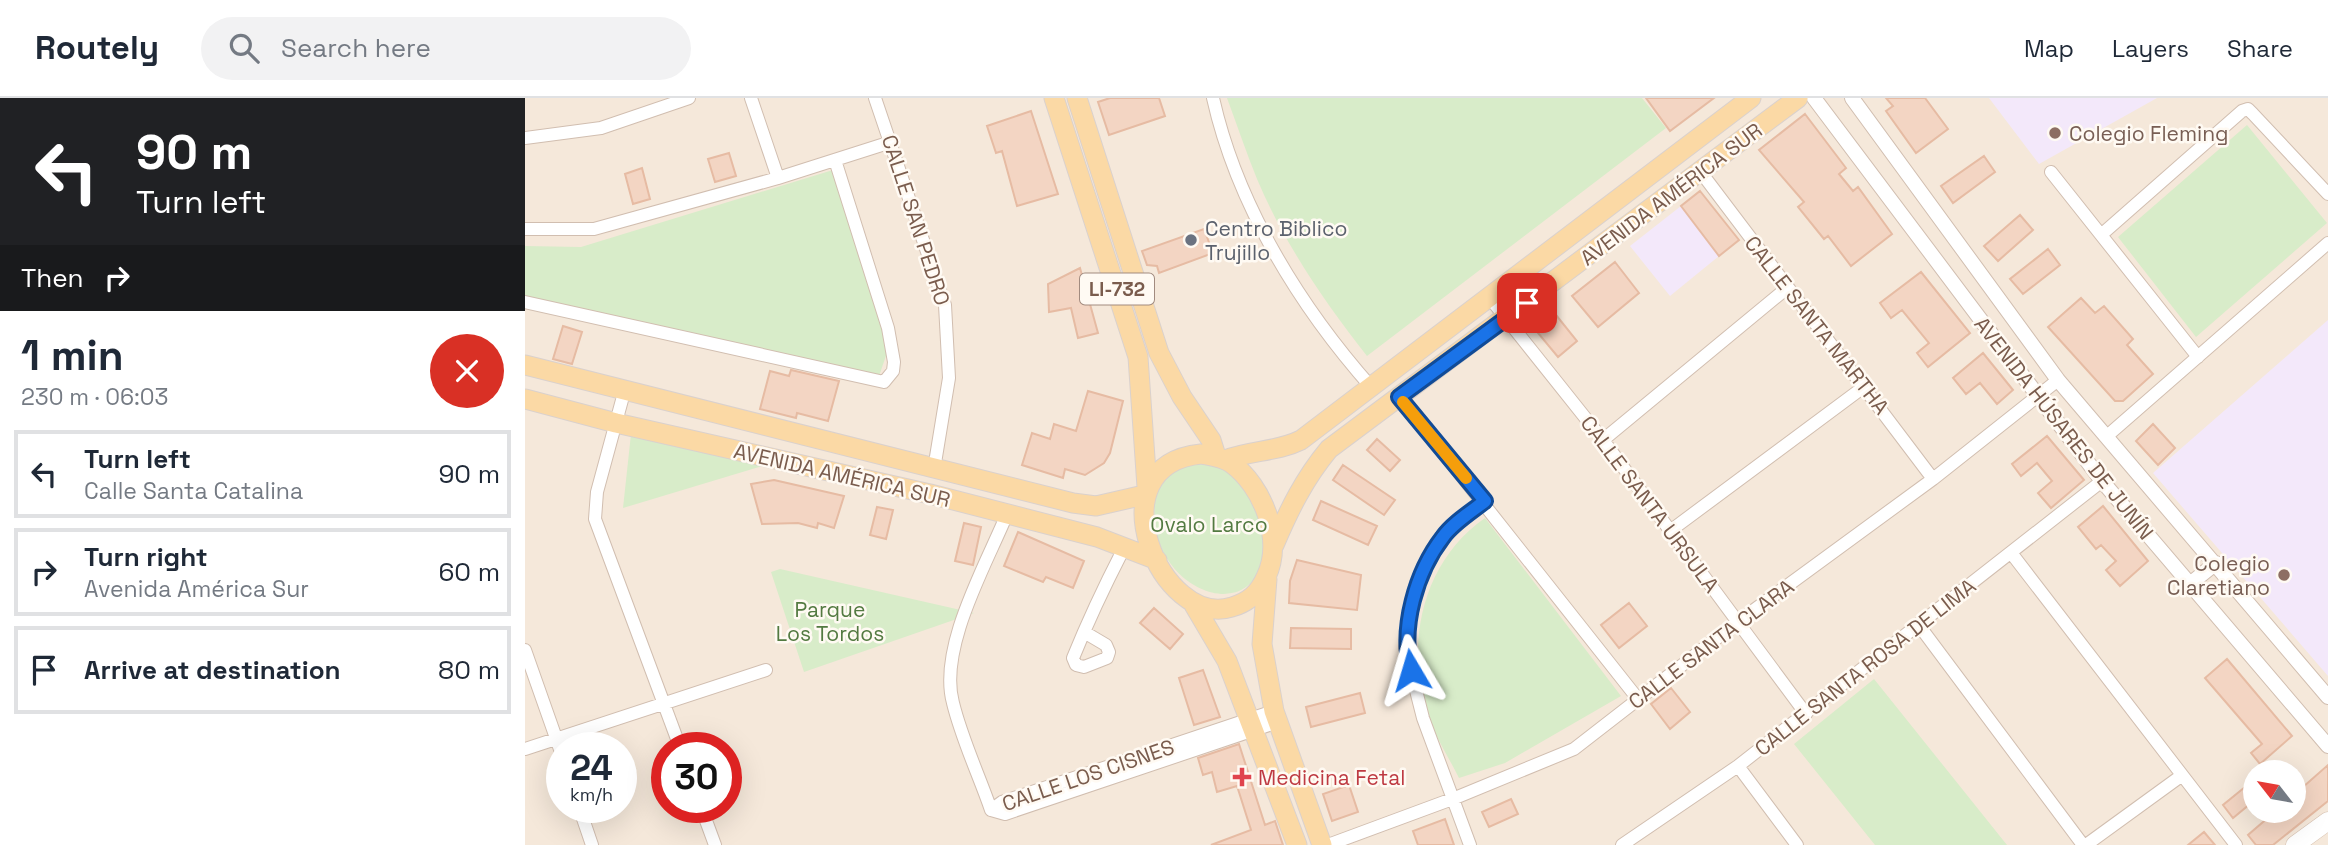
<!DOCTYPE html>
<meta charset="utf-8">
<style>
:root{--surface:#fff;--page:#f2f2f3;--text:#1f2937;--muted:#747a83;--line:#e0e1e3}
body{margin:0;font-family:"Space Grotesk",sans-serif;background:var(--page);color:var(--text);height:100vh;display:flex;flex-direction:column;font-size:26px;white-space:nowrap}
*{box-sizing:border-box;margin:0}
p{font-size:23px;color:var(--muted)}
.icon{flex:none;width:38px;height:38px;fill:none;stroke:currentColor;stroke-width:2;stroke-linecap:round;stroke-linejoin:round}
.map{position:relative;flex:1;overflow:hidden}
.details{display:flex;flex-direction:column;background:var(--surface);width:525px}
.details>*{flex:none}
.top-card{background:#202124;color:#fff;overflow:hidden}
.needle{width:46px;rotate:301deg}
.fabs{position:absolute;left:1718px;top:662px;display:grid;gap:14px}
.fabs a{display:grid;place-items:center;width:63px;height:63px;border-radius:50%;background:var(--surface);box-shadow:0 7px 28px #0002;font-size:35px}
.speed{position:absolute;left:21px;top:634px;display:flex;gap:14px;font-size:35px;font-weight:700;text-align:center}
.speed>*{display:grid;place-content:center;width:91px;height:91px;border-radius:50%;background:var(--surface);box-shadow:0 7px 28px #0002;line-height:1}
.speed small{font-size:18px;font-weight:400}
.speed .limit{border:10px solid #d22;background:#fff;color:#111}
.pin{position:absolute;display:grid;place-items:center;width:60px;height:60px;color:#fff;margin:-30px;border-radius:14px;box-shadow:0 4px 10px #0006}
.me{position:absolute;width:77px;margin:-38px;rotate:353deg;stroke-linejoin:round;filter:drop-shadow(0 0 5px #0008)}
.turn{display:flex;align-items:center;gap:24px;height:147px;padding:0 21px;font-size:32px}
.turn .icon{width:91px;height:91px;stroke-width:2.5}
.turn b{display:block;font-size:49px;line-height:60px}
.then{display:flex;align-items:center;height:66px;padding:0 21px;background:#0003;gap:14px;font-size:26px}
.round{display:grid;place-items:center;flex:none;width:74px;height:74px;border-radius:37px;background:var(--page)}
.overview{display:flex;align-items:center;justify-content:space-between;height:119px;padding:0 21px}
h1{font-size:42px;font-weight:700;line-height:52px}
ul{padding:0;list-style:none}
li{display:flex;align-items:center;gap:21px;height:88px;margin:0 14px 10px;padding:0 7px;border:4px solid var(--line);border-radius:0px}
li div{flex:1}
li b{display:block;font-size:26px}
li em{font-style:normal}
header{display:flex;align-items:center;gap:42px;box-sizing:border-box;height:98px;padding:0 35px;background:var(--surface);border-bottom:2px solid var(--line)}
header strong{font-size:33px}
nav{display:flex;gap:38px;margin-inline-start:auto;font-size:24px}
.search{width:490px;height:63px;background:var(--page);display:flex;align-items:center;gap:18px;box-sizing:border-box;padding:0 24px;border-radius:38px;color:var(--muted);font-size:26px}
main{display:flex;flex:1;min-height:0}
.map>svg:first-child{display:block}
.residential{fill:#f5e8da;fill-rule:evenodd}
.education{fill:#f3e8fa}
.green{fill:#d8ecc9}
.building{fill:#f3d5c3;stroke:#e6bba3;stroke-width:2}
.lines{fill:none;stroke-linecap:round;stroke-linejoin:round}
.minor-casing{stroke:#d1beb0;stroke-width:14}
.tertiary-casing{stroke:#d1beb0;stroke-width:16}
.secondary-casing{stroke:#d6c0b0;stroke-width:19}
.primary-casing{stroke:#dad1cd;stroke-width:21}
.minor{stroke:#fff;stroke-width:12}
.tertiary{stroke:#fff;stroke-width:14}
.secondary{stroke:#fff;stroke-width:18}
.primary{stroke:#fbd9a5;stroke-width:19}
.route-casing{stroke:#114b97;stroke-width:18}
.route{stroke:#1a73e8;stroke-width:12}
.slow{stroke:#f59e0b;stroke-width:12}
.education-dot{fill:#8d6e63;stroke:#fffaf3;stroke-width:2.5}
.worship-dot{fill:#6b7280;stroke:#fffaf3;stroke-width:2.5}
.health-dot{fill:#e0444e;stroke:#fffaf3;stroke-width:2.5}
.labels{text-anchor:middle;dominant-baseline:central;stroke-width:5;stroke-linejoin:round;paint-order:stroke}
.shield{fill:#fffaf3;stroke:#a28b7f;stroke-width:2}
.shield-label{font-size:19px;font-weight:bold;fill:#7a5c4d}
.education-label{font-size:21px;fill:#785e54;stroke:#fffaf3;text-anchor:start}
.street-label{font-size:21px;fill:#7a5c4d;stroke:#fffaf3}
.worship-label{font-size:21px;fill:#5b616d;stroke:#fffaf3;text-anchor:start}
.park-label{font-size:21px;fill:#537a41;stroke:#fffaf3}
.health-label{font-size:21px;fill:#be3a42;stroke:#fffaf3;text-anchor:start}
</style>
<header>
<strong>Routely</strong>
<div class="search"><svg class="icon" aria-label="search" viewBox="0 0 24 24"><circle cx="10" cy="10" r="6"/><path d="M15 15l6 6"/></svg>Search here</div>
<nav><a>Map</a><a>Layers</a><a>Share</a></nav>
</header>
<main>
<section class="details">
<div class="top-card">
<div class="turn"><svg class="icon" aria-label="left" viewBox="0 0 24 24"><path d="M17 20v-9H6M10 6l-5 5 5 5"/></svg><div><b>90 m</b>Turn left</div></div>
<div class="then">Then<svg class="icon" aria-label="right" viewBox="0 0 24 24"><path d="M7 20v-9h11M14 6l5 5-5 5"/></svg></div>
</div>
<div class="overview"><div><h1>1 min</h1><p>230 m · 06:03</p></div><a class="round" style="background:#d93025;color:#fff"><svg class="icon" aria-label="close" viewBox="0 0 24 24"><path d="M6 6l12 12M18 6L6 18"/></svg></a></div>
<ul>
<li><svg class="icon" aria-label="left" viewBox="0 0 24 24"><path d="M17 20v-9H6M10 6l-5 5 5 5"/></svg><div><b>Turn left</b><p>Calle Santa Catalina</p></div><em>90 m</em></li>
<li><svg class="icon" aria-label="right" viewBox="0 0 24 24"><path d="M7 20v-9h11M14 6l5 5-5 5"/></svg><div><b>Turn right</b><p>Avenida América Sur</p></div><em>60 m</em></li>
<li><svg class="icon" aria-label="arrive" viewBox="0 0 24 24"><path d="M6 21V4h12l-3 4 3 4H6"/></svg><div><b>Arrive at destination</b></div><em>80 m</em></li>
</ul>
</section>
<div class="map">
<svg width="1803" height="747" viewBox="0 0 1803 747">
<rect width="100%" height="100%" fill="#fdf6ec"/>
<!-- residential -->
<path class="residential" d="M0,0H1803V747H0ZM37,649H96V709H37ZM142,649H201V709H142ZM1731,674H1769V712H1731Z"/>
<!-- education -->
<path class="education" d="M1464,0H1632L1514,66Z
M1156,108L1194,158L1145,198L1105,148Z
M1803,222V578L1628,375Z"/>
<!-- green -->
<path class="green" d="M702,0H1117L1141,30L842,258C800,205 758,143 732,81C721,54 712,27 702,0Z
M1722,27L1802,125L1671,239L1593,139Z
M308,72L364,249L353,281L0,203V148L56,149Z
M106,336L241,367L98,410Z
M698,363C708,375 720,388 729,401C735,411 737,431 738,443C742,536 619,496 630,403C631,392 639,379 644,368Z
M960,420L1096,598L980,665L934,680C923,658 909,636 900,613C896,603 896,591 895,581C886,520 908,456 960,420Z
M255,471L449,515L279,574L246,474Z
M1349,581L1482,747H1350L1269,646Z"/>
<!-- building -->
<path class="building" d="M585,0H634L640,18L584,37L573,4Z
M1121,0H1189L1145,33Z
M1361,0H1400L1423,31L1391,55L1361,13L1368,8Z
M506,13L533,96L492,108L477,53L471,55L462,28Z
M1280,16L1321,70L1314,76L1328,93L1333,89L1367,136L1326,168L1303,138L1299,141L1273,109L1279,104L1234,52Z
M204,55L211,78L190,84L183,61Z
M1459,58L1470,74L1428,105L1416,88Z
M117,70L125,101L108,106L100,76Z
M1175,93L1214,142L1194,158L1156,108Z
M1495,117L1508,132L1473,163L1459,148Z
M679,131L688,155L634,175L632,168L622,167L617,153Z
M1523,151L1535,167L1498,196L1485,181Z
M1090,164L1114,195L1073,229L1047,198Z
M555,170L573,235L553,240L546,210L524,214L523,186Z
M1396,174L1445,235L1403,269L1392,255L1404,245L1377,212L1366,220L1355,205Z
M1556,200L1570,215L1579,208L1608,241L1602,247L1628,276L1598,303H1590L1523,229Z
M1023,207L1052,243L1033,259L1003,223Z
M38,228L57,234L47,266L28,261Z
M1458,255L1488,292L1472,306L1455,285L1441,296L1428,280Z
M266,272L314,283L303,323L272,315L271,320L235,311L245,273L264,278Z
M563,293L598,303L585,355L579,365L560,377L540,371L538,380L497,367L507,335L525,341L529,326L551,333Z
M1628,326L1650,350L1633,367L1611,343Z
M1522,338L1559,382L1526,410L1513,395L1527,383L1512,365L1496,378L1487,366Z
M852,341L875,362L865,373L842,352Z
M818,367L870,402L859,417L808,382Z
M249,382L319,398L309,430L293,425L292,430L273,425L237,426L226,386Z
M796,403L852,428L843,447L788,422Z
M1578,408L1623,463L1595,488L1581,472L1591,463L1576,447L1571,451L1553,429Z
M352,409L368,412L361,441L345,437Z
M439,425L456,429L448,467L430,463Z
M493,434L559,463L548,490L521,479L518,484L479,468Z
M772,462L836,477L832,512L764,505L765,483Z
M1104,505L1122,528L1094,550L1076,527Z
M629,510L658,536L645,551L615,525Z
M766,530L826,531V551L765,550Z
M1702,561L1767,638L1735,666L1726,655L1737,646L1680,580Z
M678,572L695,619L669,627L654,580Z
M1146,590L1165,614L1145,631L1126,606Z
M835,595L840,615L786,629L781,609Z
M714,646L740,727L750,723L758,747H686L726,732L712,688L692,694L687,674L678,677L673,660Z
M1803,667V703L1748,747H1731L1723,737L1752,712H1769V697Z
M1731,680V701L1708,720L1698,707Z
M824,687L833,714L807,723L798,696Z
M986,701L993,716L964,729L957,714Z
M920,721L929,747H893L888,733Z
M1679,734L1690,747H1663Z"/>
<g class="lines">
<!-- minor casing -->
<g class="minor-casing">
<path id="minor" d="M226,0L253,80
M350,0L420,207L424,280L409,371
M688,0C712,107 775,209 847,290
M0,40L76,30L164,0
M1175,73L1408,381
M1526,74L1673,259
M0,131H69L253,80L366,44
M1576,137L1717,13L1723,11L1728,16L1803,96
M964,199L1078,342L1281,616
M0,204L359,284L368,273L369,264L363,230L310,62
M100,291L72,394L70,421L155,649
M874,299L1113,601
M1582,338L1803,145
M1078,342L1262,190
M1145,433L1340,288
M1487,456L1711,747
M1393,526L1558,747
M559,534L581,547L584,554L582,560L559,569L551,567L548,560C563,523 580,487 598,452
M0,552L37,657
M0,651L241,572
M1213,668L1272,747
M54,709L67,747
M176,709L190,747
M466,712C454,677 437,642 428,605C413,550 461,467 482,416
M466,712L480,716L753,624
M466,712L477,704L749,613
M803,747L930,700L1049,651L1214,523L1408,381L1533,282
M945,747L898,620L880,549L892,486L918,438L960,403
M1097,747L1213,668L1577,383
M1561,747L1656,678"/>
</g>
<!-- tertiary casing -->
<g class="tertiary-casing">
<path id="tertiary" d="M1289,0L1577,383L1803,648
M1327,0L1533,282L1803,599
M1665,486L1691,465"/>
</g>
<!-- secondary casing -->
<g class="secondary-casing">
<path id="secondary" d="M1770,747L1803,723"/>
</g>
<!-- primary casing -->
<g class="primary-casing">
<path id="primary" d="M529,0L613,259L622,389
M552,0L634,255L657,299L686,342L691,358
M0,267L548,405L571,408L619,397
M0,301L91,325L405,396L572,439L632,462
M676,356C686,358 697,359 706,365C738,388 759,442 741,479C734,495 724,504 707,509C636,532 567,367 676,356Z
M700,362C726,352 752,354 776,342L1226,0
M749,447C764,412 779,381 804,351L1273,0
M742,481L737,546L749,613L797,747
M669,507L702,563L772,747"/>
</g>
<!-- minor -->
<use href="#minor" class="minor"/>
<!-- tertiary -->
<use href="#tertiary" class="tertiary"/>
<!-- secondary -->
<use href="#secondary" class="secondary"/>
<!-- primary -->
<use href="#primary" class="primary"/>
</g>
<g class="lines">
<!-- route casing -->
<g class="route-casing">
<path id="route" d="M886,572C875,530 891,474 918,439C928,425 946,414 960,403L874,299L1002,205"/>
</g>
<!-- route -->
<use href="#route" class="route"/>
<!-- slow -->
<path class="slow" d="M878,304L941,380"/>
</g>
<!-- markers -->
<g class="education-dot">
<circle cx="1530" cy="35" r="7"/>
<circle cx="1759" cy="477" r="7"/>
</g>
<circle class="worship-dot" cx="666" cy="142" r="7"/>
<path class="health-dot" d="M713.5 668.5h7v7h7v7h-7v7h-7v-7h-7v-7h7z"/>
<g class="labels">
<!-- shield labels -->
<rect class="shield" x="555" y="175.5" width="74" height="31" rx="5"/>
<g class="shield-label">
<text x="592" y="191">LI-732</text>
</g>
<!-- education labels -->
<g class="education-label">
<text x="1544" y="35">Colegio Fleming</text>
<text x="1745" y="465" text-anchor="end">Colegio<tspan x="1745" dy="24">Claretiano</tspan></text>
</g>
<!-- street labels -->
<g class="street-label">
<text transform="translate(1146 96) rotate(-37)">AVENIDA AMÉRICA SUR</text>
<text transform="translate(391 122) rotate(72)">CALLE SAN PEDRO</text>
<text transform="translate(1292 227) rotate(52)">CALLE SANTA MARTHA</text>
<text transform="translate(1539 330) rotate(52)">AVENIDA HÚSARES DE JUNÍN</text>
<text transform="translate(317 377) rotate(13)">AVENIDA AMÉRICA SUR</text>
<text transform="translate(1125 406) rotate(53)">CALLE SANTA URSULA</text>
<text transform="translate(1186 546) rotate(-37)">CALLE SANTA CLARA</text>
<text transform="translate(1340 569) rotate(-38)">CALLE SANTA ROSA DE LIMA</text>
<text transform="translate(563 677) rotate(-19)">CALLE LOS CISNES</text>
</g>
<!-- worship labels -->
<g class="worship-label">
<text x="680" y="130">Centro Biblico<tspan x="680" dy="24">Trujillo</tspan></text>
</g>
<!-- park labels -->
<g class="park-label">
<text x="684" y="426">Ovalo Larco</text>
<text x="305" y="511">Parque<tspan x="305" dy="24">Los Tordos</tspan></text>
</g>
<!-- health labels -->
<g class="health-label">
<text x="733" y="679">Medicina Fetal</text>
</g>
</g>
</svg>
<div class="fabs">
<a><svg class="needle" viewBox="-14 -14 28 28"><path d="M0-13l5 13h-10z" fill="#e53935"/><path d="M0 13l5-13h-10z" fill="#747a83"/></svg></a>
</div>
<div class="speed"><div>24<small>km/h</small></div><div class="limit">30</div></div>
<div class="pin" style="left:1002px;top:205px;background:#d93025"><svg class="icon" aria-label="arrive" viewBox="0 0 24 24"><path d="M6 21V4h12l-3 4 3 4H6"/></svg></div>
<svg class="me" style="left:886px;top:572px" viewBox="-20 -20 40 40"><path d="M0-17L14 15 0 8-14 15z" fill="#1a73e8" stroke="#fff" stroke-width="4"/></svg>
</div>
</main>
